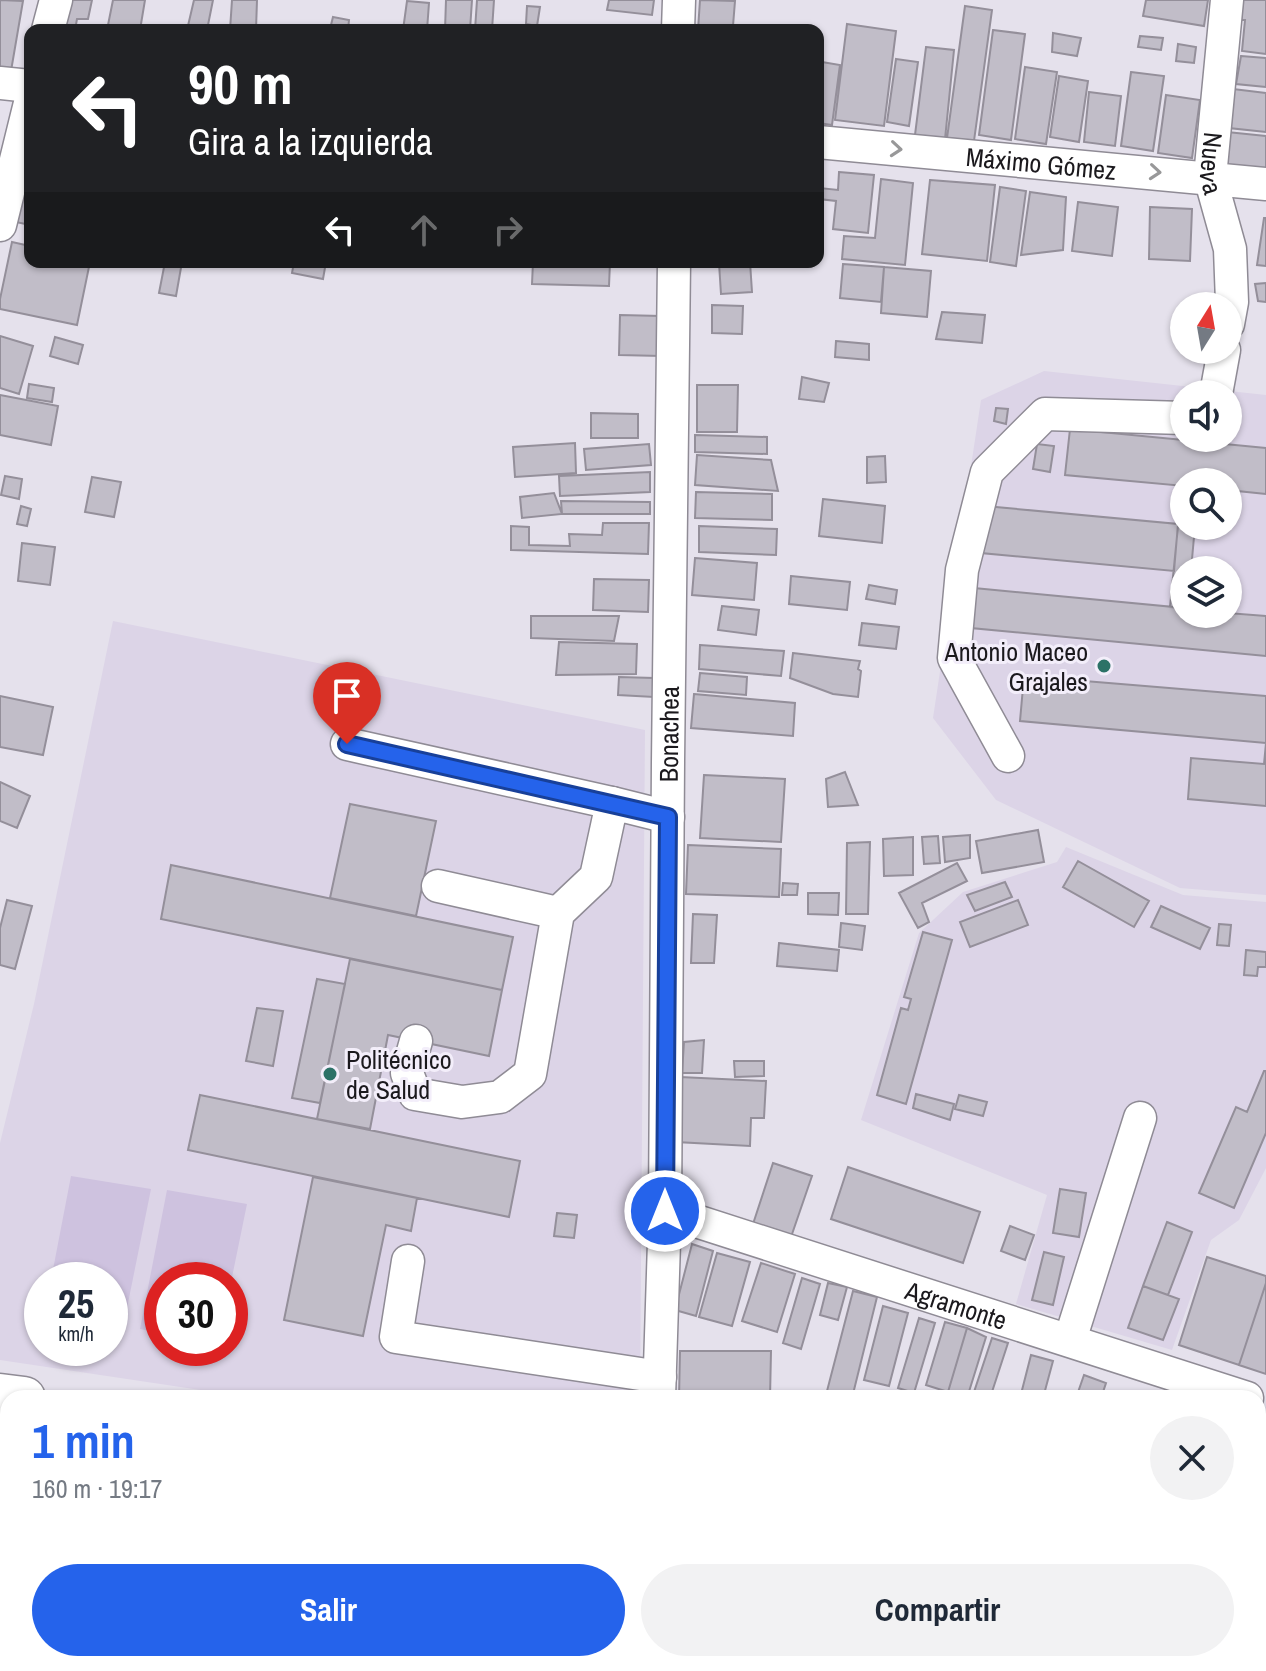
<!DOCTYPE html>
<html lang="es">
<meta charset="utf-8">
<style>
:root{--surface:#fff;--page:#f2f2f3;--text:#1f2937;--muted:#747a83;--accent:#2563eb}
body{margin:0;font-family:"Archivo Narrow",sans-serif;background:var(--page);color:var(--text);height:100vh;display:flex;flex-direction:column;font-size:30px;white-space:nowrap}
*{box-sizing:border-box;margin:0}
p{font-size:26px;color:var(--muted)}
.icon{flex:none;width:44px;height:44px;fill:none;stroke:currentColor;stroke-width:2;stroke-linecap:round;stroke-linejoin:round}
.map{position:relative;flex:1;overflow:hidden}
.side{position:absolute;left:0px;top:1390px;width:1266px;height:282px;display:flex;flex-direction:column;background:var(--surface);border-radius:24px 24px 0 0;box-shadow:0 2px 6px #0004}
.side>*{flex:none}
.hud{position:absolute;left:24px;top:24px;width:800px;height:244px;border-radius:16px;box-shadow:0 2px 6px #0004;background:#202124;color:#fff;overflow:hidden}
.needle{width:52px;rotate:11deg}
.tools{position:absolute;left:1170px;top:292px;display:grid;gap:16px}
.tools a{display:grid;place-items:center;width:72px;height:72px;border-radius:50%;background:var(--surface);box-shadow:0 2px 6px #0004;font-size:40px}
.speed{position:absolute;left:24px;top:1262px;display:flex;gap:16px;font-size:40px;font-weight:700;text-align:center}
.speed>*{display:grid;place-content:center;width:104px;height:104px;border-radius:50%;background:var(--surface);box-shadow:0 2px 6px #0004;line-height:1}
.speed small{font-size:20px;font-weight:400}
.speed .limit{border:12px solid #d22;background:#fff;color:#111}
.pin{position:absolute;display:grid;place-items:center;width:68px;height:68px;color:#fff;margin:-82px -34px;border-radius:50% 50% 50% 0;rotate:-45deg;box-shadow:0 0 8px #0007}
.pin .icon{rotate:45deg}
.me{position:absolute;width:88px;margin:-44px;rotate:0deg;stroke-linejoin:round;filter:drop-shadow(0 0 6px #0008)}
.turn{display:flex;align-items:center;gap:28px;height:168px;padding:0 32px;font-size:36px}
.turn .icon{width:104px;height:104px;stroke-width:2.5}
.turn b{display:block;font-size:56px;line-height:68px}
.lanes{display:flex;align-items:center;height:76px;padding:0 32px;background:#0003;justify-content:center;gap:40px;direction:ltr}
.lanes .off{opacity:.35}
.round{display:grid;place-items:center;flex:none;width:84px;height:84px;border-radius:42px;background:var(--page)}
.summary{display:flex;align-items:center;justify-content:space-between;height:136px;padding:0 32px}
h1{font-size:48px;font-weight:800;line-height:60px;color:var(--accent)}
.primary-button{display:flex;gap:16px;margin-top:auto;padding:16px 32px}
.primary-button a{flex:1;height:92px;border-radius:48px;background:var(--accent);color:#fff;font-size:32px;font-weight:800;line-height:92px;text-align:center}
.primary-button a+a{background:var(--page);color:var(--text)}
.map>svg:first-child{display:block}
.built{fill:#dcd4e7;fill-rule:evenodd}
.green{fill:#cec2df}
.building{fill:#c1bdc8;stroke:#948f9a;stroke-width:2}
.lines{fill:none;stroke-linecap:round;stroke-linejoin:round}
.minor-casing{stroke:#8f8b95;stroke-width:35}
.major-casing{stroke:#8f8b95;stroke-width:45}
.minor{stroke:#fff;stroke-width:32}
.major{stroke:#fff;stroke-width:42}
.oneway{stroke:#989899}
.route-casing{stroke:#184099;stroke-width:20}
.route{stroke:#2563eb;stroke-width:14}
.poi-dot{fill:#2c7267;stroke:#f3eefa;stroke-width:3}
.labels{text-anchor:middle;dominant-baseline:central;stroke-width:6;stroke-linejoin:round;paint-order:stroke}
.street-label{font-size:26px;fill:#1b191d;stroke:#f3eefa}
.poi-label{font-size:26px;fill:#1b191d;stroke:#f3eefa;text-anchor:end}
</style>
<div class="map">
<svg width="1266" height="1671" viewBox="0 0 1266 1671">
<rect width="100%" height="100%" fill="#e5e1ec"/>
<!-- built -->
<path class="built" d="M1044,371L1266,395V895L1180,888L996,800L933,718L981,400ZM1184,394H1228V438H1184ZM1184,482H1228V526H1184ZM1184,570H1228V614H1184Z
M113,621L645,730L640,1398H254L0,1360V1143L34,1004ZM42,1280H110V1348H42ZM162,1280H230V1348H162Z
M1066,847L1183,895L1266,902V1168L1239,1220L1211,1240L1172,1350L1016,1304L1047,1195L861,1120L919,933L963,892L1057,862Z
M0,1465L8,1466V1664H536L534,1671H0Z"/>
<!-- green -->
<path class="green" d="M71,1176L151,1189L123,1328L110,1325V1280H51Z
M167,1190L247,1204L230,1287V1280H162V1333L140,1329Z
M1258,1424L1266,1426V1553H1258Z
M0,1465L8,1466V1585L0,1583Z
M369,1664H536L534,1671H367Z"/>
<!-- building -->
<path class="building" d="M0,0L23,1L11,71L0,69Z
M64,0H92L88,19H77L75,30H57Z
M113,0H145L140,30H107Z
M194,0H213L207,30H187Z
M232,0H257L256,30H230Z
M446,0H472L470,30H445Z
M477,0H494L492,30H475Z
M609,0H654L652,15L607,10Z
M700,0L735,1L733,26L753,27V30H698Z
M1146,0H1208L1204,26L1143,16Z
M1243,0H1266V54L1242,51L1245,20H1241Z
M407,1L429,3L427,30H403Z
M527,6L540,7L537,26L526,24Z
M965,6L992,10L974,141L947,138Z
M333,17L349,20L348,30L330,29Z
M847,24L896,31L884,126L835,120Z
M993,30L1025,34L1011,140L979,135Z
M1053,33L1081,38L1077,56L1052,52Z
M1140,36L1163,38L1161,50L1138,47Z
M1178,44L1196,47L1194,63L1176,61Z
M926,47L954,50L945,139L915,135Z
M1241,56L1266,58V87L1236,84Z
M896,59L918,62L909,126L887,122Z
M822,62L840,65L832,125L818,123V77H821Z
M1025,67L1057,72L1046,144L1015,139Z
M1131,72L1164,76L1153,151L1121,146Z
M1059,76L1088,81L1079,142L1050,137Z
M1233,89L1266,93V132L1229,128Z
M1089,92L1121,96L1115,146L1084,142Z
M1166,95L1200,100L1192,158L1158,153Z
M1227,132L1266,136V174L1224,168Z
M839,172L874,175L868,233L833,229L836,201L819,199L820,188L838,190Z
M881,179L913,183L905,265L842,259L844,236L875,238Z
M930,180L995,185L987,261L922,254Z
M1000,187L1026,191L1016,266L990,262Z
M23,188L30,189V225L16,222Z
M1030,192L1066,197L1063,250L1021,255Z
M1078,202L1118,207L1112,256L1072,251Z
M1150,207L1192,209L1190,261L1149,259Z
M1264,218H1266V266L1257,265Z
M12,242L30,246V262H90L77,325L0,309V299Z
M165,262H182L176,296L159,293Z
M294,262H326L323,279L292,273Z
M533,262H610L609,286L532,284Z
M750,262L752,292L721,294L719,263Z
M843,264L884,267L881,302L840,298Z
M884,267L931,271L927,317L881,313Z
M1266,283V302L1258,301L1255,284Z
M712,305L743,306L742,334L712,333Z
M942,312L985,315L982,343L936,339Z
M620,315L661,316V356L619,355Z
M0,336L33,346L19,394L0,388Z
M55,337L83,345L78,364L50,356Z
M836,341L869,344V360L835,357Z
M802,377L829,383L824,402L799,399Z
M29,384L54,388L52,402L27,398Z
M697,385H738L737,432H697Z
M0,395L58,406L51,445L0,435Z
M996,408L1008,409L1006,424L994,421Z
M591,413L638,414V438H591Z
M1070,429L1266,448V494L1228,490V482H1184V486L1065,475Z
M695,435L767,437V454L695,452Z
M575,443L576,473L515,477L513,447Z
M649,444L651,465L586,470L584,449Z
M1037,444L1054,446L1050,472L1033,469Z
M697,455L771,460L778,491L695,485Z
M885,456L886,482L867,483V457Z
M650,472V492L560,496L559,476Z
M5,476L22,479L19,499L1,495Z
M92,477L121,482L114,517L85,512Z
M1182,486H1184V526H1195L1191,570H1184V608L1170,607Z
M696,492L772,494V520L695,518Z
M554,493L562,514L522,518L520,497Z
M823,499L885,506L882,543L819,536Z
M561,501L650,502V514H562Z
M21,506L31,509L27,526L17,524Z
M985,506L1178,524L1174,571L981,553Z
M603,523H649L648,554L511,550V526L529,527V545L570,546L569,534L602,535Z
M699,526L777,529L776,555L699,552Z
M22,543L55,547L50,585L18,581Z
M695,558L757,563L754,600L692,595Z
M791,576L850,582L847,610L789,604Z
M594,579L649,580L648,612L593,610Z
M869,585L897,590L895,604L866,599Z
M974,588L1184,608V614H1228V613L1266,616V656L971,628Z
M722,606L759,610L756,635L718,630Z
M531,616H619L614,641L531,638Z
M862,623L899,627L896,649L859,645Z
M559,642L637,644L636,674L556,675Z
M700,645L784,651L781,676L699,669Z
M793,653L860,661L858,669L861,671L858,697L833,694L790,678Z
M700,673L747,677L746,695L698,691Z
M1024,676L1266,696V743L1020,721Z
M619,677L654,678V697L618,695Z
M694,694L795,703L793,736L691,728Z
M0,696L53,707L43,755L0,747Z
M1266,743V806L1188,799L1191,758L1264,764Z
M845,772L858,805L828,807L826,779Z
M704,775L785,779L781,842L700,838Z
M0,782L30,796L17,828L0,821Z
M350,804L436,821L416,916L330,898Z
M1038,830L1044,862L982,873L976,841Z
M970,835V858L945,862L943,837Z
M938,836L940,863L924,864L922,837Z
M913,837V875L884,876L883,839Z
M870,842L868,914H846L847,843Z
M688,845L781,849L779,897L686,894Z
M1078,861L1149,901L1134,927L1063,887Z
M957,863L967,881L922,903L929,922L918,928L899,893Z
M171,865L513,937L502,990L161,919Z
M1005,882L1012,897L975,911L967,895Z
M783,883L798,884L797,895H782Z
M808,893H839L838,915L808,914Z
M7,900L32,906L15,969L0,965V928Z
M1018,900L1028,925L970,947L960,922Z
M1161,906L1210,928L1200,949L1151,927Z
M693,914L717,915L714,963H691Z
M841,923L865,926L862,950L839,947Z
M1219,924L1231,925L1229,946L1217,945Z
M923,932L952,940L906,1104L877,1095L901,1008L908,1010L911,999L904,997Z
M779,943L839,950L837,971L777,966Z
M1246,950L1266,952V967H1258L1257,976L1244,975Z
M350,959L502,990L489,1056L388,1035L370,1129L317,1119Z
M317,979L345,984L320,1103L292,1098Z
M257,1008L283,1011L273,1066L246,1061Z
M704,1040L702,1073H682L684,1042Z
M734,1061H764V1076L735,1077Z
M1264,1071H1266V1133L1234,1208L1199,1193L1236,1107L1247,1112Z
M680,1077L766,1081L764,1118H751L750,1146L676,1142Z
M916,1094L954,1104L950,1120L913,1108Z
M200,1095L520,1161L509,1217L188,1150Z
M959,1095L987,1102L983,1116L955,1109Z
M773,1163L812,1176L791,1237L753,1224Z
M848,1167L980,1212L963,1263L831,1219Z
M313,1177L417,1198L411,1231L386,1225L363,1336L284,1320Z
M1060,1189L1086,1193L1079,1237L1053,1233Z
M557,1213L577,1215L574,1238L554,1236Z
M1167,1222L1192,1232L1168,1295L1143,1286Z
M1010,1226L1034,1235L1025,1260L1001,1251Z
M692,1244L713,1251L696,1316L675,1310Z
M1044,1252L1064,1257L1053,1305L1032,1300Z
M717,1253L750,1262L732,1326L699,1317Z
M1207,1257L1266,1276V1283L1239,1365L1179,1345Z
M761,1263L795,1274L777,1332L742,1321Z
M802,1278L820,1284L801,1349L783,1343Z
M828,1283L847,1287L838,1320L820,1315Z
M1266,1283V1374L1239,1365Z
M1143,1286L1179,1299L1163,1340L1128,1328Z
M853,1291L877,1297L852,1398L827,1391Z
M883,1306L908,1313L889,1386L864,1380Z
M919,1318L935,1323L914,1393L898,1388Z
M945,1322L967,1328L948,1392L926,1385Z
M967,1328L986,1337L967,1398H966L948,1392Z
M992,1338L1008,1343L990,1398H972Z
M680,1351H771L770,1398H679Z
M1031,1355L1053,1361L1043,1398H1020Z
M1084,1375L1106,1383L1101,1398H1076Z
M9,1664H53L74,1671H7Z
M783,1664H827L825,1671H781Z
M863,1664H909L907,1671H861Z
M917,1664H960L958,1671H915Z
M994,1664H1005L1025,1671H991Z"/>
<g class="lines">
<!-- minor casing -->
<g class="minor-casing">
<g id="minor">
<path id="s1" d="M1227,0L1210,177L1230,249L1232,302L1228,324"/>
<path d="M48,30L56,0"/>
<path d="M678,30L679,0"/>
<path d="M0,83L30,86"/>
<path id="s2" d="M818,142L1266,184"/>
<path d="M0,225L30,103"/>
<path d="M1216,394L1224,350"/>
<path d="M347,744L612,803"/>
<path d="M1008,756L954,658L962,570L987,472L1045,414L1184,418"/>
<path d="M438,886L558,913"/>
<path d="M416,1041L407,1073L415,1094L462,1102L500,1097L530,1074L558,913L596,877L612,803L668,817"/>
<path id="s3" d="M665,1211L1247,1398"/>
<path d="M408,1261L396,1337L660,1377"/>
<path d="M1070,1340L1140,1118"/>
<path id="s4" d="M659,1398L665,1211L668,762L674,262"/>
<path d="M0,1615L8,1617"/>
<path d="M146,1664L166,1671"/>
<path d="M553,1671L555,1664"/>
<path d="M629,1671L631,1664"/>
</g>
</g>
<!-- major casing -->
<g class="major-casing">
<path id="major" d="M0,1395L24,1398
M0,1441L8,1442
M1258,1571L1266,1572
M1258,1624L1266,1625
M1198,1664L1200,1671"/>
</g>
<!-- minor -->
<use href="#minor" class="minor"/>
<!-- major -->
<use href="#major" class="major"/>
</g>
<!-- one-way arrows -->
<defs><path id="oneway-chevron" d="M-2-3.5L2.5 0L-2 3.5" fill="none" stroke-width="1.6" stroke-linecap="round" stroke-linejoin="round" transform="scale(2)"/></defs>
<g class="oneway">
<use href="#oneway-chevron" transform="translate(896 149) rotate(5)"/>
<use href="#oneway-chevron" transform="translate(1155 172) rotate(5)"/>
</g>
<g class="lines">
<!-- route casing -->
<g class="route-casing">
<path id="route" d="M347,744L668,817L665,1211"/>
</g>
<!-- route -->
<use href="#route" class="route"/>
</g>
<!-- markers -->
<g class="poi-dot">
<circle cx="1104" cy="666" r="8"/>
<circle cx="330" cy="1074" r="8"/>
</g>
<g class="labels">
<!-- street labels -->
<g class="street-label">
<text stroke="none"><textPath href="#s2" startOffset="224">Máximo Gómez</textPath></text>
<text stroke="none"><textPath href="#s1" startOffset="164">Nueva</textPath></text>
<text stroke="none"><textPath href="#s4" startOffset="664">Bonachea</textPath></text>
<text stroke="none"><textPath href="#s3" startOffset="306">Agramonte</textPath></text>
</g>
<!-- poi labels -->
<g class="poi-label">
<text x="1088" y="651">Antonio Maceo<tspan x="1088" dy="30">Grajales</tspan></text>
<text x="346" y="1059" text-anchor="start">Politécnico<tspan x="346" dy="30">de Salud</tspan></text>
</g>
</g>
</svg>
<div class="tools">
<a><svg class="needle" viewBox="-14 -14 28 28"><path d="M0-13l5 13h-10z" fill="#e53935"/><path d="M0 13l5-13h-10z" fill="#747a83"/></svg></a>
<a><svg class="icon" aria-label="sound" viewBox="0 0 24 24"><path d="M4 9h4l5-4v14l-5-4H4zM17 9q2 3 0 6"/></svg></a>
<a><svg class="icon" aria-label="search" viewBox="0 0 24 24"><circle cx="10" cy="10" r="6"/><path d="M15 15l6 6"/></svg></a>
<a><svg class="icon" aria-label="layers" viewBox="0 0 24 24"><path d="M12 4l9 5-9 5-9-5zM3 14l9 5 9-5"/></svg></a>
</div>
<div class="speed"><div>25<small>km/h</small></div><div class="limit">30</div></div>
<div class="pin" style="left:347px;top:744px;background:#d93025"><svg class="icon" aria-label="arrive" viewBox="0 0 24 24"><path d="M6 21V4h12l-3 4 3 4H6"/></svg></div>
<svg class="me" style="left:665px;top:1211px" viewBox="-20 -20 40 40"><circle r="17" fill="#2563eb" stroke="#fff" stroke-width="3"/><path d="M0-11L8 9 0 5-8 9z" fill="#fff"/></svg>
<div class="hud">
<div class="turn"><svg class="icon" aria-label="left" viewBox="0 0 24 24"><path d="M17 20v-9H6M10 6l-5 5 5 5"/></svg><div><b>90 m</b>Gira a la izquierda</div></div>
<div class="lanes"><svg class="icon" aria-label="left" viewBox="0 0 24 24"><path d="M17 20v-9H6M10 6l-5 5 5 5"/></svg><svg class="icon off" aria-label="ahead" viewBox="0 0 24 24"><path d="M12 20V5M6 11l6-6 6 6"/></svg><svg class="icon off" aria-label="right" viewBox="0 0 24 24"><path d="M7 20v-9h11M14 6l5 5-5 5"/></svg></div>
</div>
<section class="side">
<div class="summary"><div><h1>1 min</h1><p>160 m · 19:17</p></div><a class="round"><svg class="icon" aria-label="close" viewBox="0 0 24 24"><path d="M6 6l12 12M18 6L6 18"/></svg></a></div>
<div class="primary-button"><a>Salir</a><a>Compartir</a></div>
</section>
</div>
